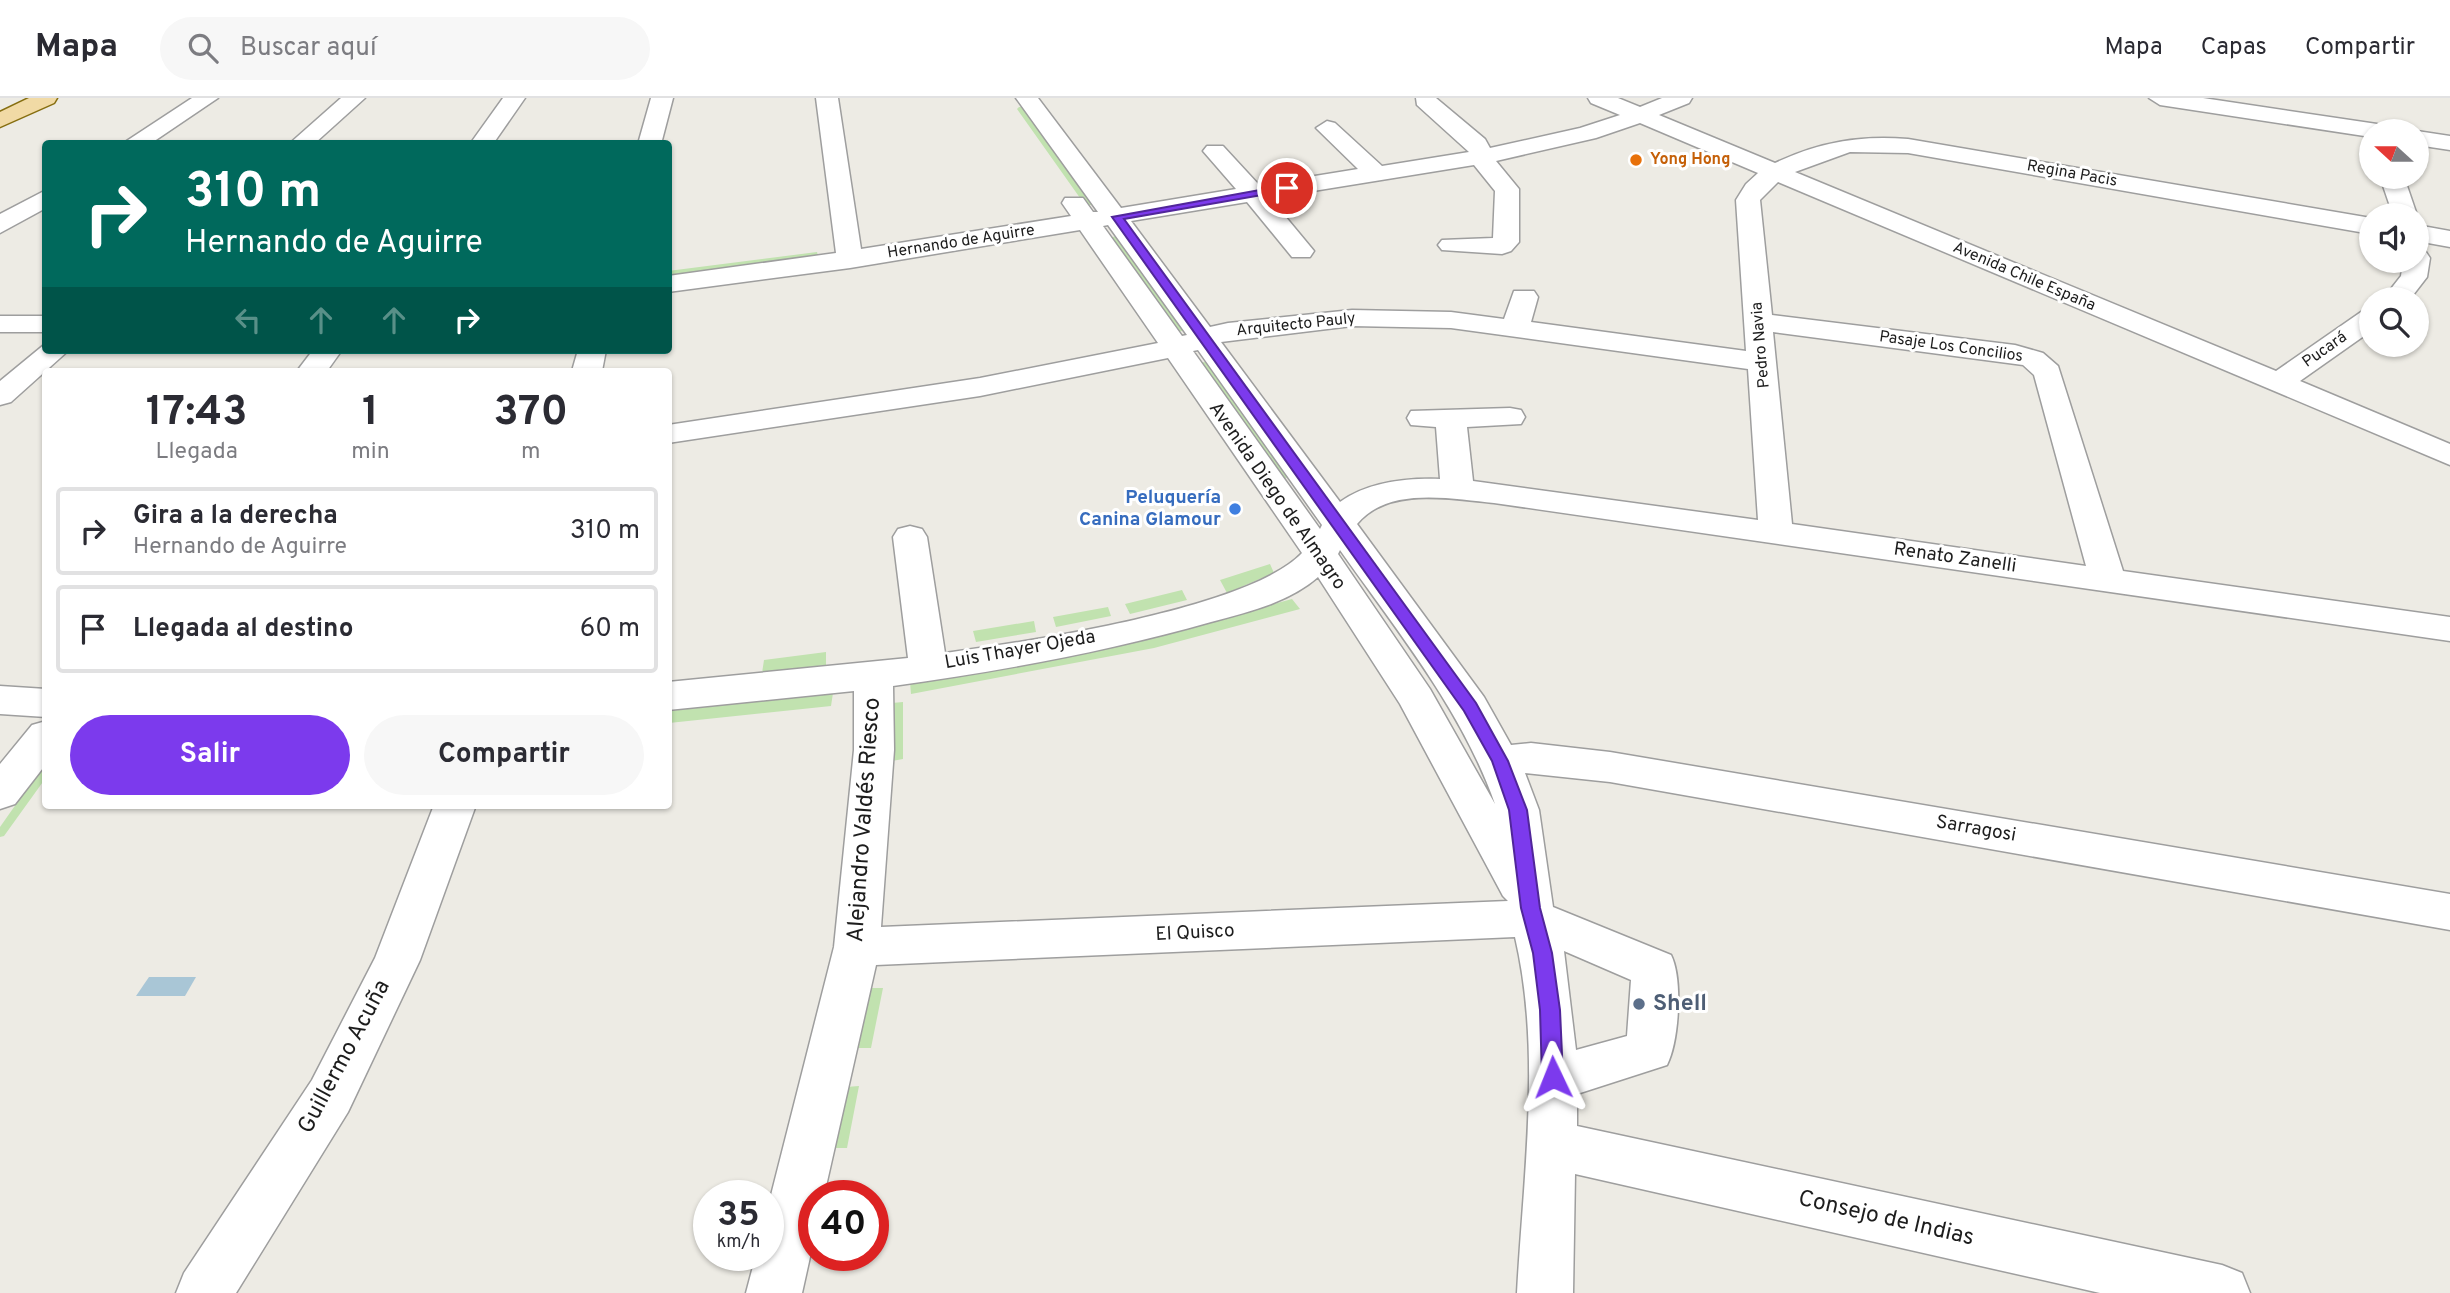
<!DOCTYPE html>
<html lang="es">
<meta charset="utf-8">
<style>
:root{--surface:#fff;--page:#f7f7f7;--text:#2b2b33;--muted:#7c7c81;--line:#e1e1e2;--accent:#7c3aed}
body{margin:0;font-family:Overpass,sans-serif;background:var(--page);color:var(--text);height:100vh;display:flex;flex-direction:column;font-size:26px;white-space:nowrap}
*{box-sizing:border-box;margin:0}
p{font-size:23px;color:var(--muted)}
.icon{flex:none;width:38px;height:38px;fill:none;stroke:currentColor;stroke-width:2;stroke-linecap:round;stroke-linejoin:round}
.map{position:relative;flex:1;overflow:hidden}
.sheet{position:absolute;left:42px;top:270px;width:630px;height:441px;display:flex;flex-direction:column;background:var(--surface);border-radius:7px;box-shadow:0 2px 5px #0004}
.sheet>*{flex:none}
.guide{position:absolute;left:42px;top:42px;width:630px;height:214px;border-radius:7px;box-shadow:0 2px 5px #0004;background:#00695c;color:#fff;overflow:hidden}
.needle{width:46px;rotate:291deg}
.buttons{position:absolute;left:2359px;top:21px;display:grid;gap:14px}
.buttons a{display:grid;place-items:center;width:70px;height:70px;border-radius:50%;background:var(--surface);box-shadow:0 2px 5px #0004;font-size:35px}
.speed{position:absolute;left:693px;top:1082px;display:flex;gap:14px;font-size:35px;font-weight:700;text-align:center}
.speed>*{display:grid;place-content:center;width:91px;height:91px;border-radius:50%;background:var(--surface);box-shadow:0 2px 5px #0004;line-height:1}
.speed small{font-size:18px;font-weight:400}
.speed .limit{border:10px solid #d22;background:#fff;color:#111}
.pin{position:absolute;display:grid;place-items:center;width:60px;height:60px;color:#fff;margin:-30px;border:4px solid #fff;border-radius:50%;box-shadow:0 2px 7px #0007}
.me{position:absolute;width:77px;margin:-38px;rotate:358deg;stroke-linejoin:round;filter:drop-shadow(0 0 5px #0008)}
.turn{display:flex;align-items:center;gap:24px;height:147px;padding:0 28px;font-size:32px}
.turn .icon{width:91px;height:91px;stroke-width:2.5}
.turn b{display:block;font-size:49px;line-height:60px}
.lanes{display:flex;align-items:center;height:66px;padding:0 28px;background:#0003;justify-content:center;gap:35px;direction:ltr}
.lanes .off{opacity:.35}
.eta{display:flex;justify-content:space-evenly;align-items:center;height:119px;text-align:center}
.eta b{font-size:42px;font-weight:700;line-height:49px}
.primary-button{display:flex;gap:14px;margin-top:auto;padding:14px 28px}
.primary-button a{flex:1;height:80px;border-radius:42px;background:var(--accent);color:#fff;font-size:28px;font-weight:700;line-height:80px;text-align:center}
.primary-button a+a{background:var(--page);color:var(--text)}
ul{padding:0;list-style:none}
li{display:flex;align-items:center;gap:21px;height:88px;margin:0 14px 10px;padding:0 14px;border:4px solid var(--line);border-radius:7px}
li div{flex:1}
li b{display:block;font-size:26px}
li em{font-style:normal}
header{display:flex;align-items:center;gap:42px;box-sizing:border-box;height:98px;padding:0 35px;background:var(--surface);border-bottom:2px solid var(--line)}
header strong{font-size:33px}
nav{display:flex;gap:38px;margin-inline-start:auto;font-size:24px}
.search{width:490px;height:63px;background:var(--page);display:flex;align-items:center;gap:18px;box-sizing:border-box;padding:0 24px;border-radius:38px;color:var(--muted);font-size:26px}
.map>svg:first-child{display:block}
.grass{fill:#c1e2af}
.water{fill:#a9c6d6}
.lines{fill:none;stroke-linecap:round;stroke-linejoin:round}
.minor-casing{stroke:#9e9e9e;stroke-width:3}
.major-casing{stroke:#866e10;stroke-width:3}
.minor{fill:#fff;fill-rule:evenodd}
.major{fill:#f1daa5;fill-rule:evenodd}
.route{fill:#7c3aed;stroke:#51269a;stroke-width:2}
.food-dot{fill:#e8710a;stroke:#fff;stroke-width:2.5}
.shop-dot{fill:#3f7fe0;stroke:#fff;stroke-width:2.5}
.service-dot{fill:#5c6f8a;stroke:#fff;stroke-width:2.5}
.labels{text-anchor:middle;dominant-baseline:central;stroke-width:6;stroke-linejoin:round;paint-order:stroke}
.far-food-label{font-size:16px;font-weight:bold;fill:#c56008;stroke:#fff;text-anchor:start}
.far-street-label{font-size:16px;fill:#1d1d1d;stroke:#fff}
.street-label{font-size:19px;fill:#1d1d1d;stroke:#fff}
.shop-label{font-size:19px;font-weight:bold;fill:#366cbe;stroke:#fff;text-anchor:end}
.near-street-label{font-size:23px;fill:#1d1d1d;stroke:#fff}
.near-service-label{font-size:23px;font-weight:bold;fill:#4e5e75;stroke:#fff;text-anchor:start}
</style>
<header>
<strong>Mapa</strong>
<div class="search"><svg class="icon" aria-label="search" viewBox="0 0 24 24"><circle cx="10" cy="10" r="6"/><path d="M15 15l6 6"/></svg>Buscar aquí</div>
<nav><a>Mapa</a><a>Capas</a><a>Compartir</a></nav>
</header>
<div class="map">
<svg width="2450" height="1195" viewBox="0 0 2450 1195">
<rect width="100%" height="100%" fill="#edebe4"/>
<!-- grass -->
<path class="grass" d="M1019,9H1027L1095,105L1093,107H1085L1017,11Z
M1121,138L1183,231L1182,233L1176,234L1110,142L1111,139Z
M817,154L819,161L669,179L668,173Z
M1204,264L1210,266L1290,378L1279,383L1199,266Z
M1270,466L1274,475L1227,495L1220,482Z
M1182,492L1187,502L1130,516L1125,506Z
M1292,501L1300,511L1154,550L911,596L910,584L1190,529Z
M1108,509L1111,518L1056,529L1053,519Z
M1034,523L1036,534L976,544L973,533Z
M826,554V567L762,575L764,562Z
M833,595L831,608L669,625V613Z
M903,604V661L892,663V605Z
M45,665V681L4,738L0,739V729Z
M869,890H883L871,950H857Z
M859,988L847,1050H832L846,989Z"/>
<!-- water -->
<path class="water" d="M149,879H196L185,898H136Z"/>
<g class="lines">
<!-- minor casing -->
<g class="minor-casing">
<path id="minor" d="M192,0H218L150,46H122Z
M341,0H365L314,46H289Z
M503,0H525L493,46H470Z
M651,0H673L661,46H638Z
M816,0H838L861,151L1071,118L1062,105L1065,100H1083L1093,114H1098L1016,0H1038L1121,110L1236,91L1203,53L1207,48H1223L1259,87L1358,71L1316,30L1327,23L1335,25L1382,68L1469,54L1417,7L1416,0H1436L1485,41L1490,50L1580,30L1620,17L1591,5L1588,0H1618L1640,9L1662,0H1692L1689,5L1659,17L1775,65C1819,44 1860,37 1908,41L2371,120V136L1908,55L1850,54L1795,74L2276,273L2361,214L2371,212V233L2300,283L2450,346V367L1778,84L1760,102L1772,217L2015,247L2043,255L2058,268L2123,473L2450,519V543L1494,405C1451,401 1388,388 1357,426L1484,599L1511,647L1531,645L1610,654L2450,796V832L1610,684L1525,675L1539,712L1553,809L1671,857C1683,881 1679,943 1667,967L1577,996V1028L2222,1167L2242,1175L2250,1195H2100L1575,1076L1573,1195H1517C1523,1079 1542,954 1515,839L876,867L824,1097H814V1141L802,1195H746L756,1157H768V1109L834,849L854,652V593L668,612V584L908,560L893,439L898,431L910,428L922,431L927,439L945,555C1025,544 1249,511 1302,455L1168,260L980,298L668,345V327L980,280L1158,245L1080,132L850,170L668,194V178L836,155ZM1640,25L1758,75L1746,86L1736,102L1746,253L1531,224L1538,199L1534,193H1514L1504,221L1451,214L1352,212L1228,225L1210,229L1131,123L1247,104L1292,159H1310L1314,153L1270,100L1474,67L1495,93L1493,140L1442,142L1438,147L1442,152L1502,156L1511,153L1519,144V91L1496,63L1596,40ZM1108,127L1187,237L1182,238L1103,128ZM1352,228L1451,230L1748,271L1758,422L1473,383L1467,329L1521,326L1525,319L1521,312L1510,310L1411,313L1407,320L1411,327L1436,329L1440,381C1406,380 1368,384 1340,404L1221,244ZM1773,234L2023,267L2034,277L2086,468L1792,426ZM1198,252L1322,427L1320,431L1193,253ZM1340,452C1397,533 1462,612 1495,706L1430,591L1338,456ZM1318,479L1400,606L1503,798L1508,803L881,829L894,652L893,588C1000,573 1106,554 1211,524C1248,514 1288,505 1318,479ZM1564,853L1631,882L1627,938L1576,952Z
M2149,0H2203L2377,26L2388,33H2371V39L2160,7Z
M2417,33L2450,38V52L2417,47Z
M2380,79H2404L2417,117V118L2393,117Z
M46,92V110L0,135V116Z
M2417,127L2450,133V149L2417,143Z
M2417,152L2426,154L2430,160L2427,179L2410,201H2383L2401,178L2403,163H2417Z
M0,218H46V234H0Z
M45,246L46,252H69L11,304L0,307V283Z
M313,252H342L327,273H297Z
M578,252H606L602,273H572Z
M0,588L46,591V619L0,616Z
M46,623V666L15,706L0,711V666L32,627Z
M434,707H476L420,862L348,1014L236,1195H176L184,1175L312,982L375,860Z"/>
</g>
<!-- major casing -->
<g class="major-casing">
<path id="major" d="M29,0H57L54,5L0,29V14Z"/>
</g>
<!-- minor -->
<use href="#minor" class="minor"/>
<!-- major -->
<use href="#major" class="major"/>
</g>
<!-- route -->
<path class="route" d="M1287,87L1291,92L1124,121L1476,605L1508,663L1527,712L1540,810L1552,855L1560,912L1563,979L1560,985L1553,988L1545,985L1542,979L1540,912L1533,855L1521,810L1509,712L1492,663L1464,613L1112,119Z"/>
<!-- markers -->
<circle class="food-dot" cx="1636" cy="62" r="7"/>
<circle class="shop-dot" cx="1235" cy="411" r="7"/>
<circle class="service-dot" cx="1639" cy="906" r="7"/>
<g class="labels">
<!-- far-food labels -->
<g class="far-food-label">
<text x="1650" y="62">Yong Hong</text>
</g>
<!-- far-street labels -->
<g class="far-street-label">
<text transform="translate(2072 76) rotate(10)">Regina Pacis</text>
<text transform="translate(961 144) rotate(-9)">Hernando de Aguirre</text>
<text transform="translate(2024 179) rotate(23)">Avenida Chile España</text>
<text transform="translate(1296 227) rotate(-6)">Arquitecto Pauly</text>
<text transform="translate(1761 247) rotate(-95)">Pedro Navia</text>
<text transform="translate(1951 249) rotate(8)">Pasaje Los Concilios</text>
<text transform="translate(2325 252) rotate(-35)">Pucará</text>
</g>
<!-- street labels -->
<g class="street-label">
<text transform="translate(1277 398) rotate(55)">Avenida Diego de Almagro</text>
<text transform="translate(1955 460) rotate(8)">Renato Zanelli</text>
<text transform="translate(1020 552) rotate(-10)">Luis Thayer Ojeda</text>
<text transform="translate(1976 731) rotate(10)">Sarragosi</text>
<text transform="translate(1195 835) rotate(-3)">El Quisco</text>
</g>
<!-- shop labels -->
<g class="shop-label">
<text x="1221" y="400">Peluquería<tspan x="1221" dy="22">Canina Glamour</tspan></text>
</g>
<!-- near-street labels -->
<g class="near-street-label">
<text transform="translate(865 722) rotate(-86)">Alejandro Valdés Riesco</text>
<text transform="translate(345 959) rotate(-62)">Guillermo Acuña</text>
<text transform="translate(1886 1121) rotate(13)">Consejo de Indias</text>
</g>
<!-- near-service labels -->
<g class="near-service-label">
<text x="1653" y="906">Shell</text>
</g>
</g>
</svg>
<div class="buttons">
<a><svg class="needle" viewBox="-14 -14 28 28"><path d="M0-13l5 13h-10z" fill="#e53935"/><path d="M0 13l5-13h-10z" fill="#7c7c81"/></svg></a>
<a><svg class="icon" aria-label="sound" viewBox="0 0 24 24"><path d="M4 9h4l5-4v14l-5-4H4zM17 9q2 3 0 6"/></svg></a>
<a><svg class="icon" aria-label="search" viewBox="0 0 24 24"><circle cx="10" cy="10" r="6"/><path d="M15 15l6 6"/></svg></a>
</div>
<div class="speed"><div>35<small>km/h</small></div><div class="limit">40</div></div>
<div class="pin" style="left:1287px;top:90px;background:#d93025"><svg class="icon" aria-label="arrive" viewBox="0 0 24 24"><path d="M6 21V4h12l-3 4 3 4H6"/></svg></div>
<svg class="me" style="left:1553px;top:979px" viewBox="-20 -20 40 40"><path d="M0-17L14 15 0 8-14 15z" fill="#7c3aed" stroke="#fff" stroke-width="4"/></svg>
<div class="guide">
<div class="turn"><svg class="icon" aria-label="right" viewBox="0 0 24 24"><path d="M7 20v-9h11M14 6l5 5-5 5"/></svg><div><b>310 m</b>Hernando de Aguirre</div></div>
<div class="lanes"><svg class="icon off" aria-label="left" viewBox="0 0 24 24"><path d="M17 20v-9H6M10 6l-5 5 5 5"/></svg><svg class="icon off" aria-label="ahead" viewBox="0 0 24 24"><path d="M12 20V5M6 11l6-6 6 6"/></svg><svg class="icon off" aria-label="ahead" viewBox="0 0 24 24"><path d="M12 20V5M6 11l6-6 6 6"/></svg><svg class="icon" aria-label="right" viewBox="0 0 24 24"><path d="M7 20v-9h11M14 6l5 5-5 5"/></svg></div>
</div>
<section class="sheet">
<div class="eta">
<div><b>17:43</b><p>Llegada</p></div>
<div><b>1</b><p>min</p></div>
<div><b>370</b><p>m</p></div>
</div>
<ul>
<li><svg class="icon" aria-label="right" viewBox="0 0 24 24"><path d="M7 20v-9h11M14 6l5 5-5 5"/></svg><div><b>Gira a la derecha</b><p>Hernando de Aguirre</p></div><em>310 m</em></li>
<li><svg class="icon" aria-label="arrive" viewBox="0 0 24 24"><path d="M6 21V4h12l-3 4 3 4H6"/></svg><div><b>Llegada al destino</b></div><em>60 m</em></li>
</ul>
<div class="primary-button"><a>Salir</a><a>Compartir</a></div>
</section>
</div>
